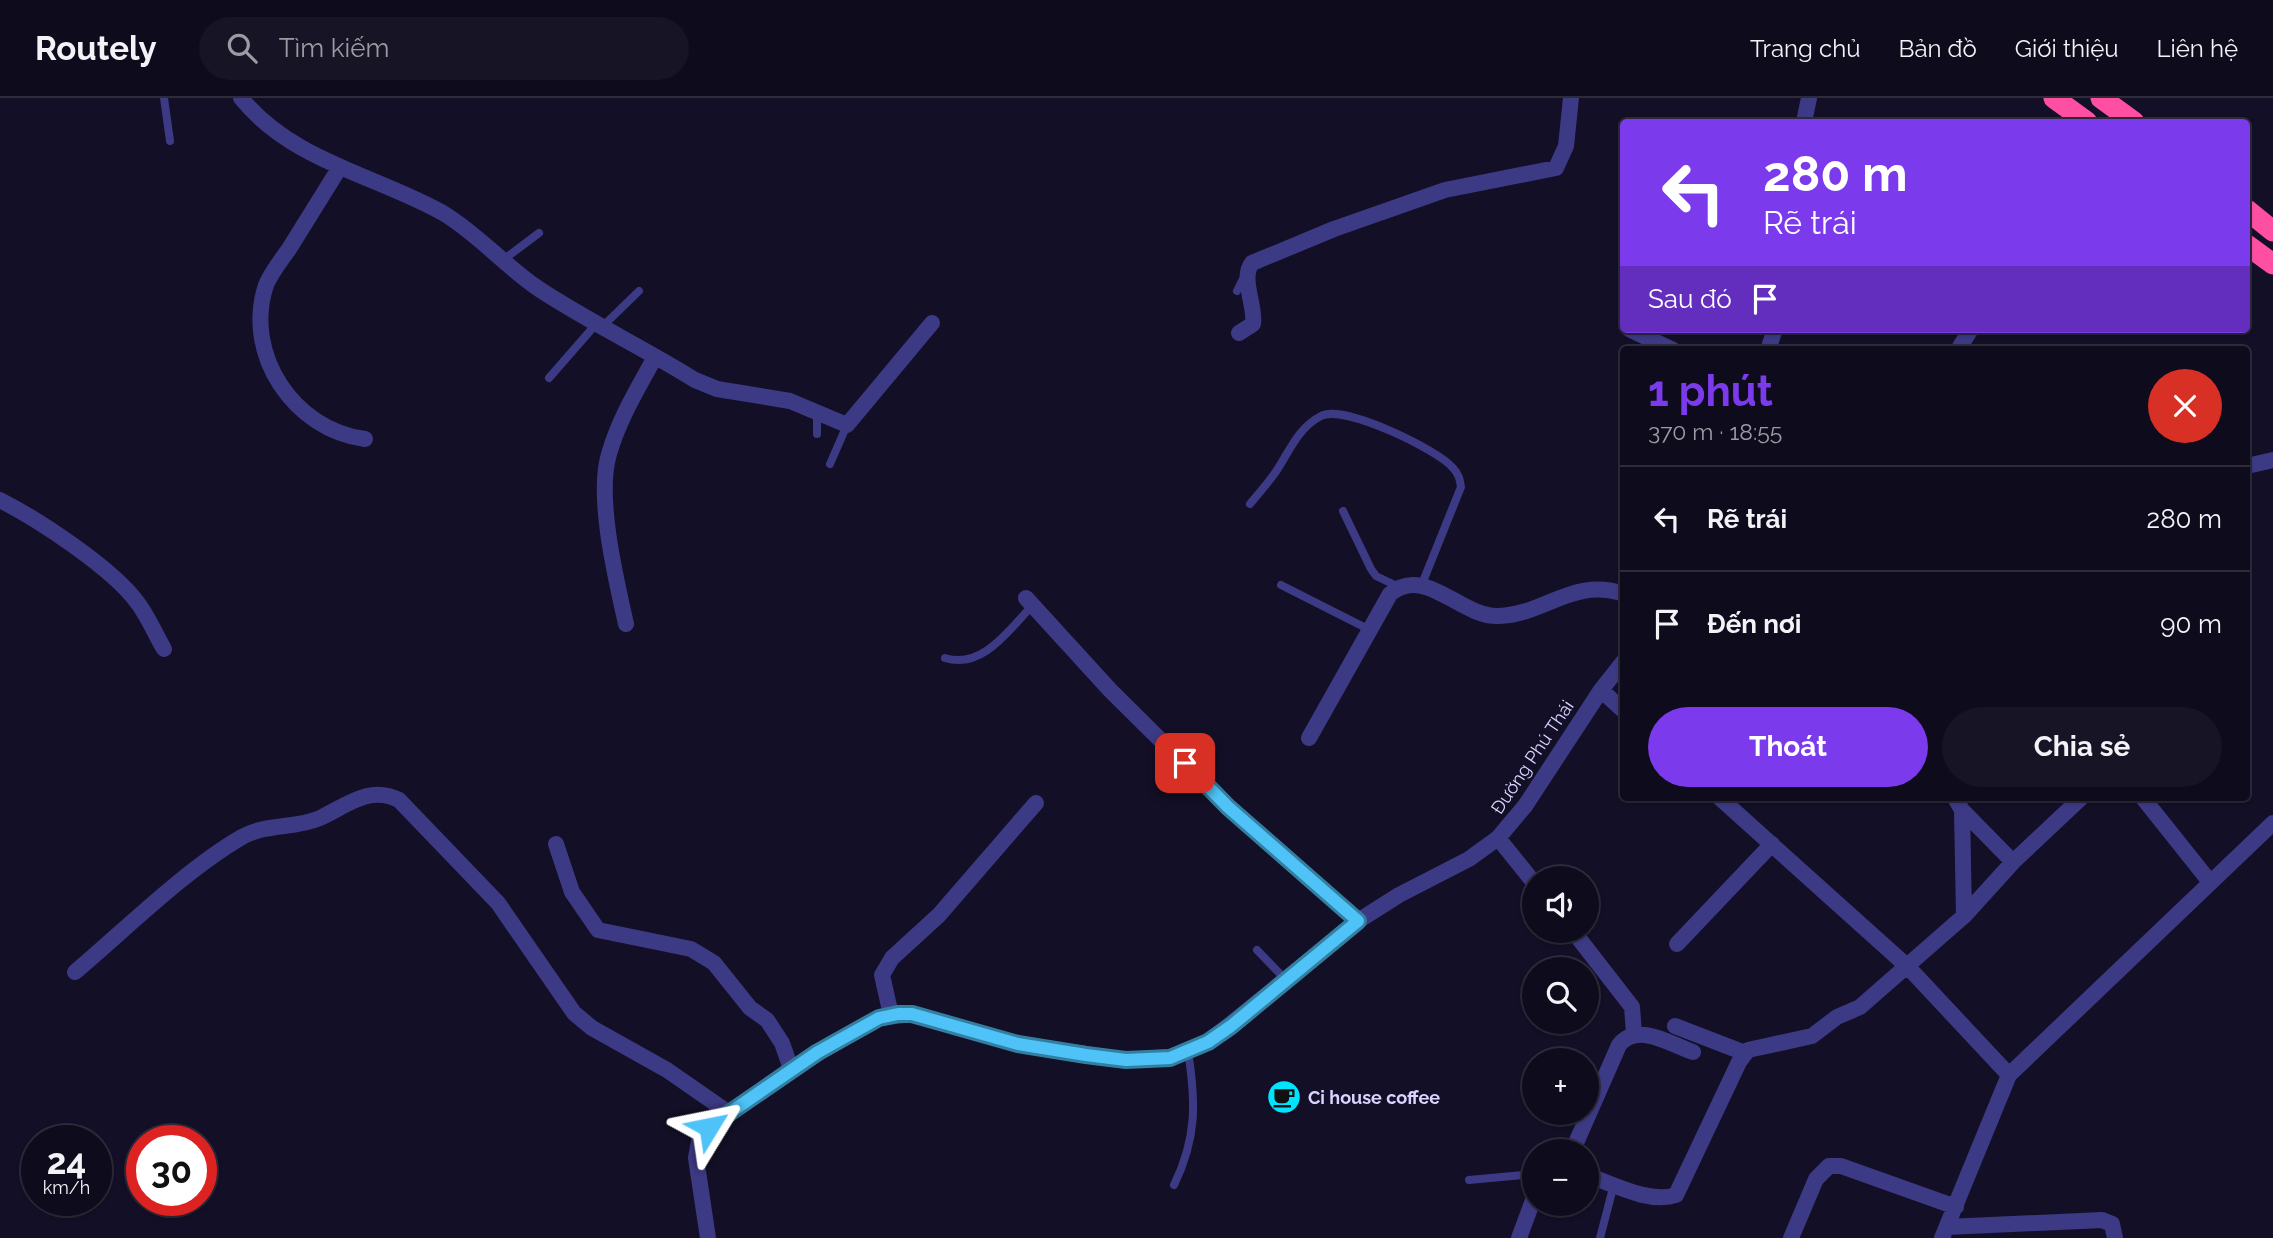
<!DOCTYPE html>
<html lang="vi">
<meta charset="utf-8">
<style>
:root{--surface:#0e0b1c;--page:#171425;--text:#f1f3f6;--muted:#9b9ba3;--line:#2e2b3b;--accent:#7c3aed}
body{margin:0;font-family:Raleway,sans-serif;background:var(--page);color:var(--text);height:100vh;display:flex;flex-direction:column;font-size:26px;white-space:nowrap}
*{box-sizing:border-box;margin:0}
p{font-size:23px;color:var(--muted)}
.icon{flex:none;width:38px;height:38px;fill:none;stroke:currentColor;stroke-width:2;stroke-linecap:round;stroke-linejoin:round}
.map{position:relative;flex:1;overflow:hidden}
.side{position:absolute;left:1620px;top:248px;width:630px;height:455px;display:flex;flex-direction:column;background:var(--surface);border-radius:7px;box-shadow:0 2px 5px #0004,0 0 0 2px var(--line)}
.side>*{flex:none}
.guide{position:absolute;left:1620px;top:21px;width:630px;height:214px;border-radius:7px;box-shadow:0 2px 5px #0004,0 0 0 2px var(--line);background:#7c3aed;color:#fff;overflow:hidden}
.fabs{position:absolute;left:1522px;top:768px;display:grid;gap:14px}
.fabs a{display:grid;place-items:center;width:77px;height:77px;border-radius:50%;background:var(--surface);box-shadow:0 2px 5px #0004,0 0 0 2px var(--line);font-size:35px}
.speed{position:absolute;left:21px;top:1027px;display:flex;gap:14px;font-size:35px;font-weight:700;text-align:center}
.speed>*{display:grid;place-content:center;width:91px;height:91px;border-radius:50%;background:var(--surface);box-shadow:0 2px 5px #0004,0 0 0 2px var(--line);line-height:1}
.speed small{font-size:18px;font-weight:400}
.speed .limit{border:10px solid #d22;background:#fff;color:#111}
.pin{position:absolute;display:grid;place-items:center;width:60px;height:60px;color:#fff;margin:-30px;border-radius:14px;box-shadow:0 4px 10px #0006}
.me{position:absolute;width:77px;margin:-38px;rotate:55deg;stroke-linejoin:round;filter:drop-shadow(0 0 5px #0008)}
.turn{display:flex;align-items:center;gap:24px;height:147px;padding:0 28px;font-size:32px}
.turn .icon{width:91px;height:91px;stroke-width:2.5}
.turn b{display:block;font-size:49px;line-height:60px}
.then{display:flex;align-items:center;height:66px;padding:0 28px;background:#0003;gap:14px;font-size:26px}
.round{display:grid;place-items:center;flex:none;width:74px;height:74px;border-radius:37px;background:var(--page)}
.overview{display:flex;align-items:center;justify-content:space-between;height:119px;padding:0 28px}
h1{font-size:42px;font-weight:700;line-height:52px;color:var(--accent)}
.action{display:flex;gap:14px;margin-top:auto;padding:14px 28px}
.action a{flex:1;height:80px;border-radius:42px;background:var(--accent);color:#fff;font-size:28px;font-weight:700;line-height:80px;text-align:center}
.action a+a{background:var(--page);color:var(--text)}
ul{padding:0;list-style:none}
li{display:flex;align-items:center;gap:21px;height:105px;padding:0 28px;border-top:2px solid var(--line)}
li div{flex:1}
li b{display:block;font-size:26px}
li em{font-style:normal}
header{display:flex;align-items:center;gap:42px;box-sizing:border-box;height:98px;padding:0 35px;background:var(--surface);border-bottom:2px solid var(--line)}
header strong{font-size:33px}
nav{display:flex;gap:38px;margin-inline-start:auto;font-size:24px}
.search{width:490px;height:63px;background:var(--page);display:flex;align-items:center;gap:18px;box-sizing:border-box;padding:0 24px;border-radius:38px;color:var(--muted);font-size:26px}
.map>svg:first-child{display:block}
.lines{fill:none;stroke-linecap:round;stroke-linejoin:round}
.lane{stroke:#3d3a85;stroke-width:8}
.street{stroke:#3d3a85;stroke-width:16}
.highway{stroke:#ff4fa3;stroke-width:21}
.route-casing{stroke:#337fa1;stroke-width:18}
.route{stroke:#4fc3f7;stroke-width:12}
.labels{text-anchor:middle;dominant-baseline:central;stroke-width:5;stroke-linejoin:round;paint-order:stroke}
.street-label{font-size:18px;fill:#d9d4ff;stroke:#130f26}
.poi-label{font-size:18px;font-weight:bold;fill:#d9d4ff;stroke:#130f26;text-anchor:start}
</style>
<header>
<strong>Routely</strong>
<div class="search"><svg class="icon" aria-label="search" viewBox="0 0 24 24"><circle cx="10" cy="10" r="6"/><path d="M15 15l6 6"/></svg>Tìm kiếm</div>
<nav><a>Trang chủ</a><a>Bản đồ</a><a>Giới thiệu</a><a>Liên hệ</a></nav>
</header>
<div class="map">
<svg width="2273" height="1140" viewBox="0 0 2273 1140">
<rect width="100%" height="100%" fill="#130f26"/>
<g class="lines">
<!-- lane -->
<path class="lane" d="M164,0L170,43
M503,162L539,135
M1237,193L1245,177
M604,227L639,193
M549,280L597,225
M817,336V314
M830,366L847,327
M1250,406C1259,395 1269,384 1277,372C1290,352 1298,330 1321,318C1343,306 1437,351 1453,370C1459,376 1460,382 1461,389L1422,486
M1343,413L1371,471L1376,478L1399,489
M1281,487L1370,532
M945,560C983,572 1010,530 1033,507
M1257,852L1286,882
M1469,1082L1535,1076
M1174,1087C1197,1040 1196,1004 1188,953
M1600,1140L1614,1086"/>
<!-- street -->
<path class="street" d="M241,0C292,63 375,77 443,115C478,136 505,168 539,191C589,224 644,250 695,282L717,291L790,303L847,327L932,225
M1804,24L1809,0
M340,69C323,96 306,124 289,151C281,162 271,175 266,187C243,256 294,332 365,341
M1629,231L1673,252
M1239,235L1253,226C1256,208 1240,180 1252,165L1334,131L1445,92L1556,70L1566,48L1571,0
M1768,252L1775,231
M1958,252L1971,231
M2247,368L2273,362
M0,402C39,422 112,470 137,504C148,518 155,536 164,551
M1026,500L1110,592L1228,709L1358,823
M626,526C616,481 596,399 609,356C619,321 638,290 655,259
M1601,592L1624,613
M1309,640L1390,496C1425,466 1461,520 1499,518C1546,516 1573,479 1624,496
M1720,700L1908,869L2009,977
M2143,700L2210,784
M1962,712L1964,818
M1498,740L1535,786
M556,746L572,794L598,832L691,851L714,865L750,910L767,922L782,945L791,971
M2013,764L2081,700
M1573,833L1632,909L1634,936
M1677,846L1772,746
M75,874C126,831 185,772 242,739C267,725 295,731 320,720C346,708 369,687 399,702L498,805L574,915L592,930L667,972L729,1015
M891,917L882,877L892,860L939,817L1036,705
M1675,928L1745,955
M1572,1054L1619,947C1638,924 1670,946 1693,954
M1587,1077C1613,1086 1649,1106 1676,1097L1739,964L1748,952L1812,938L1837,919L1860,909L1964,818L2013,764L1962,712L1955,700
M1947,1129L2102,1122L2112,1126L2115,1140
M708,1140L696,1060L699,1043L709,1029L791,971L879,920L912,916L1018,946L1126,962L1170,959L1207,945L1358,823L1399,797L1469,761L1498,740L1525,708L1601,592L1624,563
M1519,1140L1535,1097
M1791,1140L1816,1081L1829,1068H1841L1956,1109
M1942,1140L2009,977L2273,725"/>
<!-- highway -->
<path class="highway" d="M2054,0L2087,24
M2101,0L2134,24
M2247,112L2273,133
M2247,147L2273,166"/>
</g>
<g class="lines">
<!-- route casing -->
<g class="route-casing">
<path id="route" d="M709,1029L818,954L879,920L898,916H912L1018,946L1086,957L1126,962L1170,960L1208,944L1231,928L1358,823L1228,709L1185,665"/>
</g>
<!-- route -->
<use href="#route" class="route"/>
</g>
<!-- icons -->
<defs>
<g id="cafe-disc" transform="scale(1.75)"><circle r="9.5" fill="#00e5ff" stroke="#130f26"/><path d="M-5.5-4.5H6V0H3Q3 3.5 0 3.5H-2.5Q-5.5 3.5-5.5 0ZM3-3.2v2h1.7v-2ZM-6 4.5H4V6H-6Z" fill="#111"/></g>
</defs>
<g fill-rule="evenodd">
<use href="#cafe-disc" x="1284" y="999"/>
</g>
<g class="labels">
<!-- street labels -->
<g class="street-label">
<text transform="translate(1532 659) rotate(-56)">Đường Phú Thái</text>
</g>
<!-- poi labels -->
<g class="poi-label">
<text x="1308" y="999">Ci house coffee</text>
</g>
</g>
</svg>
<div class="fabs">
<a><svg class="icon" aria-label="sound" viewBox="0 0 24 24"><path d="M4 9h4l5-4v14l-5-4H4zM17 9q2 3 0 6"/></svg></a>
<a><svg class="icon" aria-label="search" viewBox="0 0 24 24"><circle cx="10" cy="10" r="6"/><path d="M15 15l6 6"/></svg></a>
<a>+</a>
<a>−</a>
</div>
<div class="speed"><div>24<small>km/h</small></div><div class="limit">30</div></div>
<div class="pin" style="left:1185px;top:665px;background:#d93025"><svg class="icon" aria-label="arrive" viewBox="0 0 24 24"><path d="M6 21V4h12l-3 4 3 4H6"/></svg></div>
<svg class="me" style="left:709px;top:1029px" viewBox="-20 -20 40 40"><path d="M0-17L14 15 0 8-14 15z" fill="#4fc3f7" stroke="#fff" stroke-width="4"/></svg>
<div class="guide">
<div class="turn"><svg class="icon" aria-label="left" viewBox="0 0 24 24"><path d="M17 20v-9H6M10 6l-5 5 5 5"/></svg><div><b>280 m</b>Rẽ trái</div></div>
<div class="then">Sau đó<svg class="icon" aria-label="arrive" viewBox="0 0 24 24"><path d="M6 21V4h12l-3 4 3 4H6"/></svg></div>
</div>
<section class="side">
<div class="overview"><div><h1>1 phút</h1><p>370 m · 18:55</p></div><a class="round" style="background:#d93025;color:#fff"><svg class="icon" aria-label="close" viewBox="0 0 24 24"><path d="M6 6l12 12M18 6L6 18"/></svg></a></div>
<ul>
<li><svg class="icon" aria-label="left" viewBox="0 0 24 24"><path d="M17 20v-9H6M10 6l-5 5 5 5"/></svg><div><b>Rẽ trái</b></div><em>280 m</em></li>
<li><svg class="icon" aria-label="arrive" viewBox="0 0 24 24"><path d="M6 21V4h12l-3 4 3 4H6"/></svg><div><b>Đến nơi</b></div><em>90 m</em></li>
</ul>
<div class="action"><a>Thoát</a><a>Chia sẻ</a></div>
</section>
</div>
